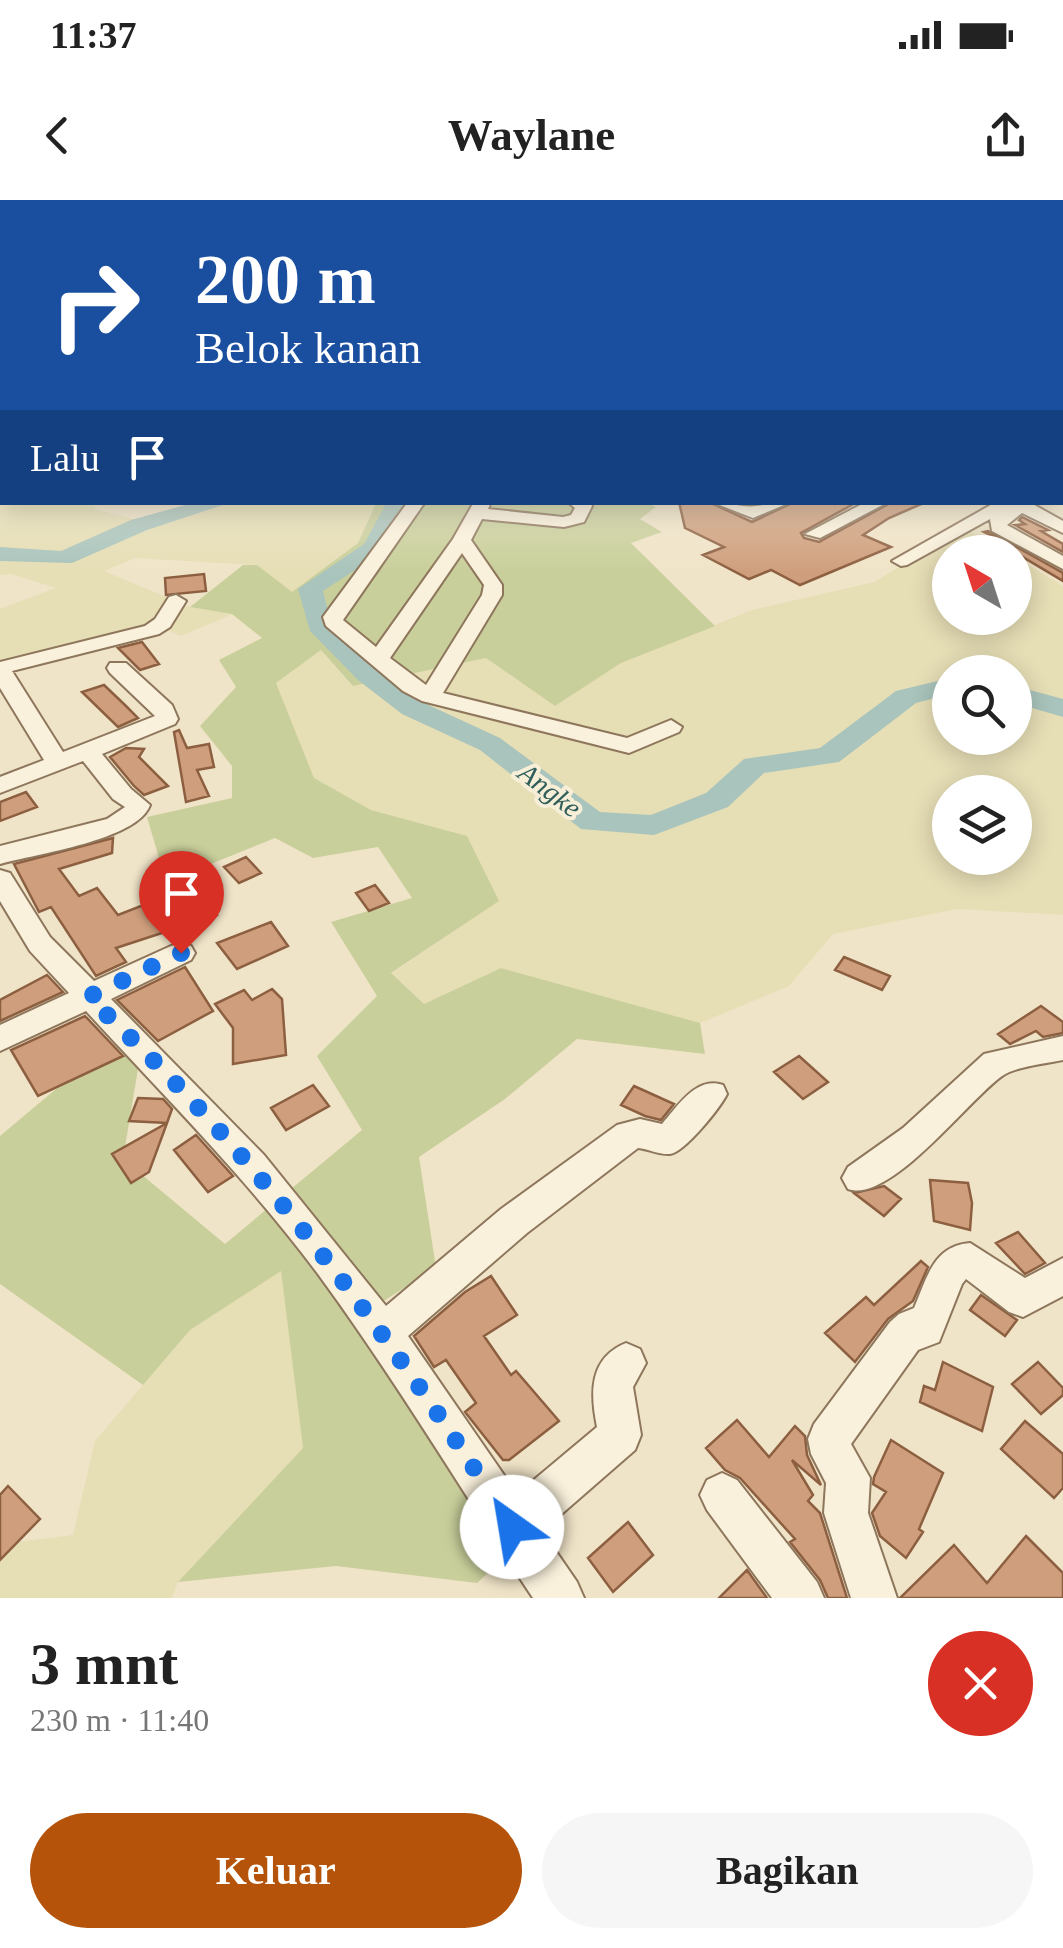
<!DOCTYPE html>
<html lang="id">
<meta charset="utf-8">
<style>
:root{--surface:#fff;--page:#f6f6f6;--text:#222;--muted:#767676;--accent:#b45309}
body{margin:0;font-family:"Times New Roman",serif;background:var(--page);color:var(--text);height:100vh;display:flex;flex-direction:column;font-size:38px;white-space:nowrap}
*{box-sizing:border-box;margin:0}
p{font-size:32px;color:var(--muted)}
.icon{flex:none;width:55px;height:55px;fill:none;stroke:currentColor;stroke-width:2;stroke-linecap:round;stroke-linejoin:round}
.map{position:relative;height:1398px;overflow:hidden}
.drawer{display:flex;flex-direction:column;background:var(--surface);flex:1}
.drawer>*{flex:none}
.guide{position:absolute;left:0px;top:0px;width:1065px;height:305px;box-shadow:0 5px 25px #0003;background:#1a4fa0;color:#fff;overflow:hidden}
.needle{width:65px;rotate:321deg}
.tools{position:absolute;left:932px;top:335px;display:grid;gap:20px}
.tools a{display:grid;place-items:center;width:100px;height:100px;border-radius:50%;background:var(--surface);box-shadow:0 5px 25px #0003;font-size:50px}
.pin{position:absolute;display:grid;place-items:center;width:85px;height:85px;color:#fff;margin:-102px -42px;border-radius:50% 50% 50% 0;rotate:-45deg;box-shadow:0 0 10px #0007}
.pin .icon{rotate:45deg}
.me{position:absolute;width:110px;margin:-55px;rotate:328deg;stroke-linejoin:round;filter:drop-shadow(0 0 8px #0008)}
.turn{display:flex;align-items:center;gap:35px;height:210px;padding:0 30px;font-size:45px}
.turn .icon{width:130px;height:130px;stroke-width:2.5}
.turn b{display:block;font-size:70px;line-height:85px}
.then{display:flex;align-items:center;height:95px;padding:0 30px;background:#0003;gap:20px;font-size:38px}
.round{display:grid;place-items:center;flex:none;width:105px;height:105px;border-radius:52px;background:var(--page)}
.headline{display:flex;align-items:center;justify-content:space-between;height:170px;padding:0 30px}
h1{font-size:60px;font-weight:700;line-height:75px}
.primary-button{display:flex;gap:20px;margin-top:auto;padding:20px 30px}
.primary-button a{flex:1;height:115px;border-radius:60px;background:var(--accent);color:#fff;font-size:40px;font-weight:700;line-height:115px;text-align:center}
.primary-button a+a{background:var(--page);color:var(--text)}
.status{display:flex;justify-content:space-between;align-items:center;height:70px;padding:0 50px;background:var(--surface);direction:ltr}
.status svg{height:28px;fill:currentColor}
header{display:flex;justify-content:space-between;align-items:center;height:130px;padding:0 30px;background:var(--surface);font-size:45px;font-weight:700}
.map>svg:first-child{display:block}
.farmland{fill:#e6deb5;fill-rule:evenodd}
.green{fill:#c9cf9b}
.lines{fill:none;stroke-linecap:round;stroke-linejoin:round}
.river{fill:#a9c4bc;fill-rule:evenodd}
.building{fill:#cf9f7d;stroke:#8d5f41;stroke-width:2.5}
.minor-casing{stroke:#8d765c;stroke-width:4}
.major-casing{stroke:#5b4430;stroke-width:5}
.minor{fill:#faf1dc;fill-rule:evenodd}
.major{fill:#f3d9a0;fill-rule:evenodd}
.route{stroke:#1a73e8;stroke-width:18;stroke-dasharray:0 32.4}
.labels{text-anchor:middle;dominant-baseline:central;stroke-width:8;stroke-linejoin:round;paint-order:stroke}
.water-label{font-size:28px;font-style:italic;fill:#2f5d5a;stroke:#f7eed8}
</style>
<div class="status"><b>11:37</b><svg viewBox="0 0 49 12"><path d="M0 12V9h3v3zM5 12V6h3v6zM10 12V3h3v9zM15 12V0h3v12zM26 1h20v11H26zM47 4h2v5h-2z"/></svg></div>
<header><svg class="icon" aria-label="back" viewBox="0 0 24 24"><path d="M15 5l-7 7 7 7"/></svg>Waylane<svg class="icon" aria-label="share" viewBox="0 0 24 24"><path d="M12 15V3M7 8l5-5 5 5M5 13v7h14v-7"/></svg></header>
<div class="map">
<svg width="1063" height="1398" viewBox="0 0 1063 1398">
<rect width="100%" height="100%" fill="#f0e4c8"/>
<!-- farmland -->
<path class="farmland" d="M0,214L2,302L94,303L95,309L149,323L224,303H376L358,343L291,393L257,365L135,358L104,371L190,407L233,414L181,436L154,424L0,463V409L56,388L11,374L0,375Z
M965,328L1007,352H950V418H1015V357L1063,386V715L957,709L833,734L789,786L700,823L501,768L424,804L391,774L498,701L467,636L371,610L314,578L276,483L321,450L353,486L486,458L555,506L621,463L752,410L874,382ZM950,472H1015V538H950ZM950,592H1015V658H950Z
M281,1070L303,1248L178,1382L172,1398H0V1344L73,1335L95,1241L190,1130Z"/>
<!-- green -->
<path class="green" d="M646,302L656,307L640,319L662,332L631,343L715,426L621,463L555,506L486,458L353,486L321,450L276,483L314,578L371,610L467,636L499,701L391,773L424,804L501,768L700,823L705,854L577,839L505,899L419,957L436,1068L382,1102L528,1336L477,1383L336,1366L178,1382L303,1248L281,1071L190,1130L143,1185L0,1084V936L56,889L142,845L123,959L225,1044L362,930L317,856L377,796L331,722L412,698L378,647L313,658L275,638L166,682L147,617L232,598V566L200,526L236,487L219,460L262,438L232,414L190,407L243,365H257L292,392L358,343L376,303Z"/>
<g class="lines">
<!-- river -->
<path class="river" d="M196,302H232L147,330L72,363L0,361V347L61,351L131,320Z
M387,302H408L381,353L323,391L331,424L378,468L422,502L500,538L600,612L651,615L706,593L744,559L820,548L896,491L950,478V494L916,503L839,562L764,573L728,607L654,635L581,629L480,550L402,514L358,480L310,431L298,389L364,344Z
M1015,486L1063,499V517L1015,503Z"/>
</g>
<!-- building -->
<path class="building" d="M679,302H709L752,322L794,302H857L801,333L804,338L819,342L892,302H926L889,318L863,335L891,347L800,385L771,370L749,379L703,355L724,347L685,328Z
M1022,317L1048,330L1041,331L1063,344V352L1015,325L1025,324L1019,320Z
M988,331L1063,373V381L989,337L992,336L984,332Z
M204,374L206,391L166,395L165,378Z
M142,442L159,464L140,470L118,448Z
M104,485L125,505L138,518L118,527L82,492Z
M179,530L187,548L209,544L214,567L197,570L209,596L186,602L174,532Z
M126,548L144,549L139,557L168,586L144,595L134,586L110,557Z
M26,592L37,607L0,621V602Z
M113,638L112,653L59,669L79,696L97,688L118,715L200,683L217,715L116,748L126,762L96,776L51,707L39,712L14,664Z
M246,657L261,673L239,683L224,667Z
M375,685L389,703L369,711L356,693Z
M271,722L288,746L237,769L217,743Z
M844,757L890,776L882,790L835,770Z
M185,767L213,811L158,841L117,800Z
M47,775L63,792L0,821V800Z
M272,789L282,799L286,855L233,864V828L215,804L244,790L252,800Z
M1041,806L1063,822V833L1043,837L1036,831L1010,844L998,834Z
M85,816L123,856L38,896L11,850Z
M799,856L828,882L803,899L774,872Z
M313,885L329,906L286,930L271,908Z
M634,886L674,904L661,920L645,916L621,905Z
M138,898L163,899L172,909L167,923L129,921Z
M167,923L149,972L131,983L112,954Z
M196,935L233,976L208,992L174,950Z
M930,980L968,983L972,1003L970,1030L934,1021Z
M884,986L901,999L884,1016L854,993Z
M1018,1032L1045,1063L1025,1074L996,1043Z
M921,1061L928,1067L913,1101L888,1119L855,1162L825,1133L866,1097L874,1105Z
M491,1076L517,1115L484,1136L511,1175L516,1171L559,1221L509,1260H503L465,1212L476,1203L446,1160L434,1167L414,1136L465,1092Z
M981,1095L1017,1120L1005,1136L970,1110Z
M943,1162L993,1187L982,1231L920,1202L924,1186L935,1190Z
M1038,1162L1063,1188V1195L1041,1214L1012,1184Z
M737,1220L769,1257L795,1226L805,1236L807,1255L821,1285L792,1260L813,1295L808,1301L820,1313L847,1398H828L820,1380L790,1342L795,1339L740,1278L725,1270L706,1248Z
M1025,1221L1063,1254V1288L1054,1298L1001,1249Z
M891,1240L943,1273L919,1329L923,1332L906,1358L880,1336L872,1313L886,1292L873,1284L874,1277Z
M8,1286L40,1319L0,1360V1295Z
M628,1322L653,1355L613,1392L588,1358Z
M1026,1336L1063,1373V1398H900L954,1345L987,1383Z
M747,1370L767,1398H719Z"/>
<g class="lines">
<!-- minor casing -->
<g class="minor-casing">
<path id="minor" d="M1062,216H1063V224H1062Z
M1063,277V288H1062V277Z
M408,302H425L343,420L376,447L453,339L474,302H491L488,309L563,317L571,315L575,308L568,302H590L592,306L584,322L564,327L482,319L471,340L502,385V395L443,493L627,538L671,520L682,527L679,532L629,553L422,501L403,491L326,426L323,417ZM462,353L484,385L482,395L426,485L390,458Z
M712,302C726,302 744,308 756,306C768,304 778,302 791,302L753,318Z
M866,302H888L820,338L805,334Z
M996,302H1029L1063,321V333L1022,313L1007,325L1063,356V369L992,331L990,319L907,365L901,366L892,361Z
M176,395L186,401L170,427L159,434L12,471L63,552L155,516L110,473L107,468L110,463H126L172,505L178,519L175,524L102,554L131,589L150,605C138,640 35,654 0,664V646L107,619L125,607L113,599L83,561L0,593V577L44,560L0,488V462L145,426L155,419L169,397Z
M0,670L10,673L50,737L94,781L171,746L181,743L191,746L195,753L191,760L111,799L264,955L386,1106L501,1009L617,925L640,919L662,924C678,906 696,876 723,885L727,894C720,908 685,952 670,954C660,955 648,949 638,948L527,1033L408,1136L517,1294L597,1227C590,1193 589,1158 626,1143L640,1149L646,1163L633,1187L641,1235L635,1250L542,1331L577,1382L584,1398H533C461,1290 395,1179 318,1074C248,980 165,897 86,811L0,851V825L69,793L30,751L0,701Z
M1063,836V860C1045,864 1017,866 1002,876C968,900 890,1004 848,989L842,978L848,967L903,928L984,854Z
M970,1043L1025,1078L1063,1058V1096L1023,1117L1009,1112L966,1079L962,1084L939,1142L918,1150L851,1244L870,1278L868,1313L897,1398H851L824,1313L826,1283L811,1254L808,1239L814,1224L890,1122L899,1114L914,1108C927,1078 933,1046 970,1043Z
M722,1273L737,1280L817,1382L824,1398H772L707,1310L700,1295L707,1280Z"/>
</g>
<!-- major casing -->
<g class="major-casing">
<path id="major" d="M1062,223H1063V235H1062Z"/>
</g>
<!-- minor -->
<use href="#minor" class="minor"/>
<!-- major -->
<use href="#major" class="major"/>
</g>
<!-- sky -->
<linearGradient id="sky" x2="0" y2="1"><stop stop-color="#8fbad6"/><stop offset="0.47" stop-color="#f8f3e6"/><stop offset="1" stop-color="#f8f3e6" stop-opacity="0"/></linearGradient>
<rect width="1063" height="372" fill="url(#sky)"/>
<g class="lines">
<!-- route -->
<path class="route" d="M181,753L88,797C256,952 390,1135 512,1327"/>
</g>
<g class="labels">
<!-- water labels -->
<g class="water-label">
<text transform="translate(550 590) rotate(37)">Angke</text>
</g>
</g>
</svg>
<div class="tools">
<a><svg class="needle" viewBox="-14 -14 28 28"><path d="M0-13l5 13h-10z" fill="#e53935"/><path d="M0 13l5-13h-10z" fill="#767676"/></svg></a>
<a><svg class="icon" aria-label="search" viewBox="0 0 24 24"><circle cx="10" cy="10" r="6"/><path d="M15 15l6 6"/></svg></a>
<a><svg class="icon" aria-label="layers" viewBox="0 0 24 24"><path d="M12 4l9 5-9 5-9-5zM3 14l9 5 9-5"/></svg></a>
</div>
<div class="pin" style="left:181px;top:753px;background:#d93025"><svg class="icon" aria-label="arrive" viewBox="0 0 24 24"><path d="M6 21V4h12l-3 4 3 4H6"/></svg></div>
<svg class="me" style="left:512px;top:1327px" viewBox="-20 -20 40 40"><circle r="19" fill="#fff"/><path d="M0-13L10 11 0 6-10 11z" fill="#1a73e8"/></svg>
<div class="guide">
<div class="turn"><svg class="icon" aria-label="right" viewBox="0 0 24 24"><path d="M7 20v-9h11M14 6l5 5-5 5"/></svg><div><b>200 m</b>Belok kanan</div></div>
<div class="then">Lalu<svg class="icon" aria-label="arrive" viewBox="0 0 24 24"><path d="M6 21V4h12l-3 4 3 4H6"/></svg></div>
</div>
</div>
<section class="drawer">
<div class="headline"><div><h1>3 mnt</h1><p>230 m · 11:40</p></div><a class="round" style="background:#d93025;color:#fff"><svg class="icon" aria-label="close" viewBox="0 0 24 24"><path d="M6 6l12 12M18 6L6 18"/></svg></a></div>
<div class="primary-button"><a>Keluar</a><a>Bagikan</a></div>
</section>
